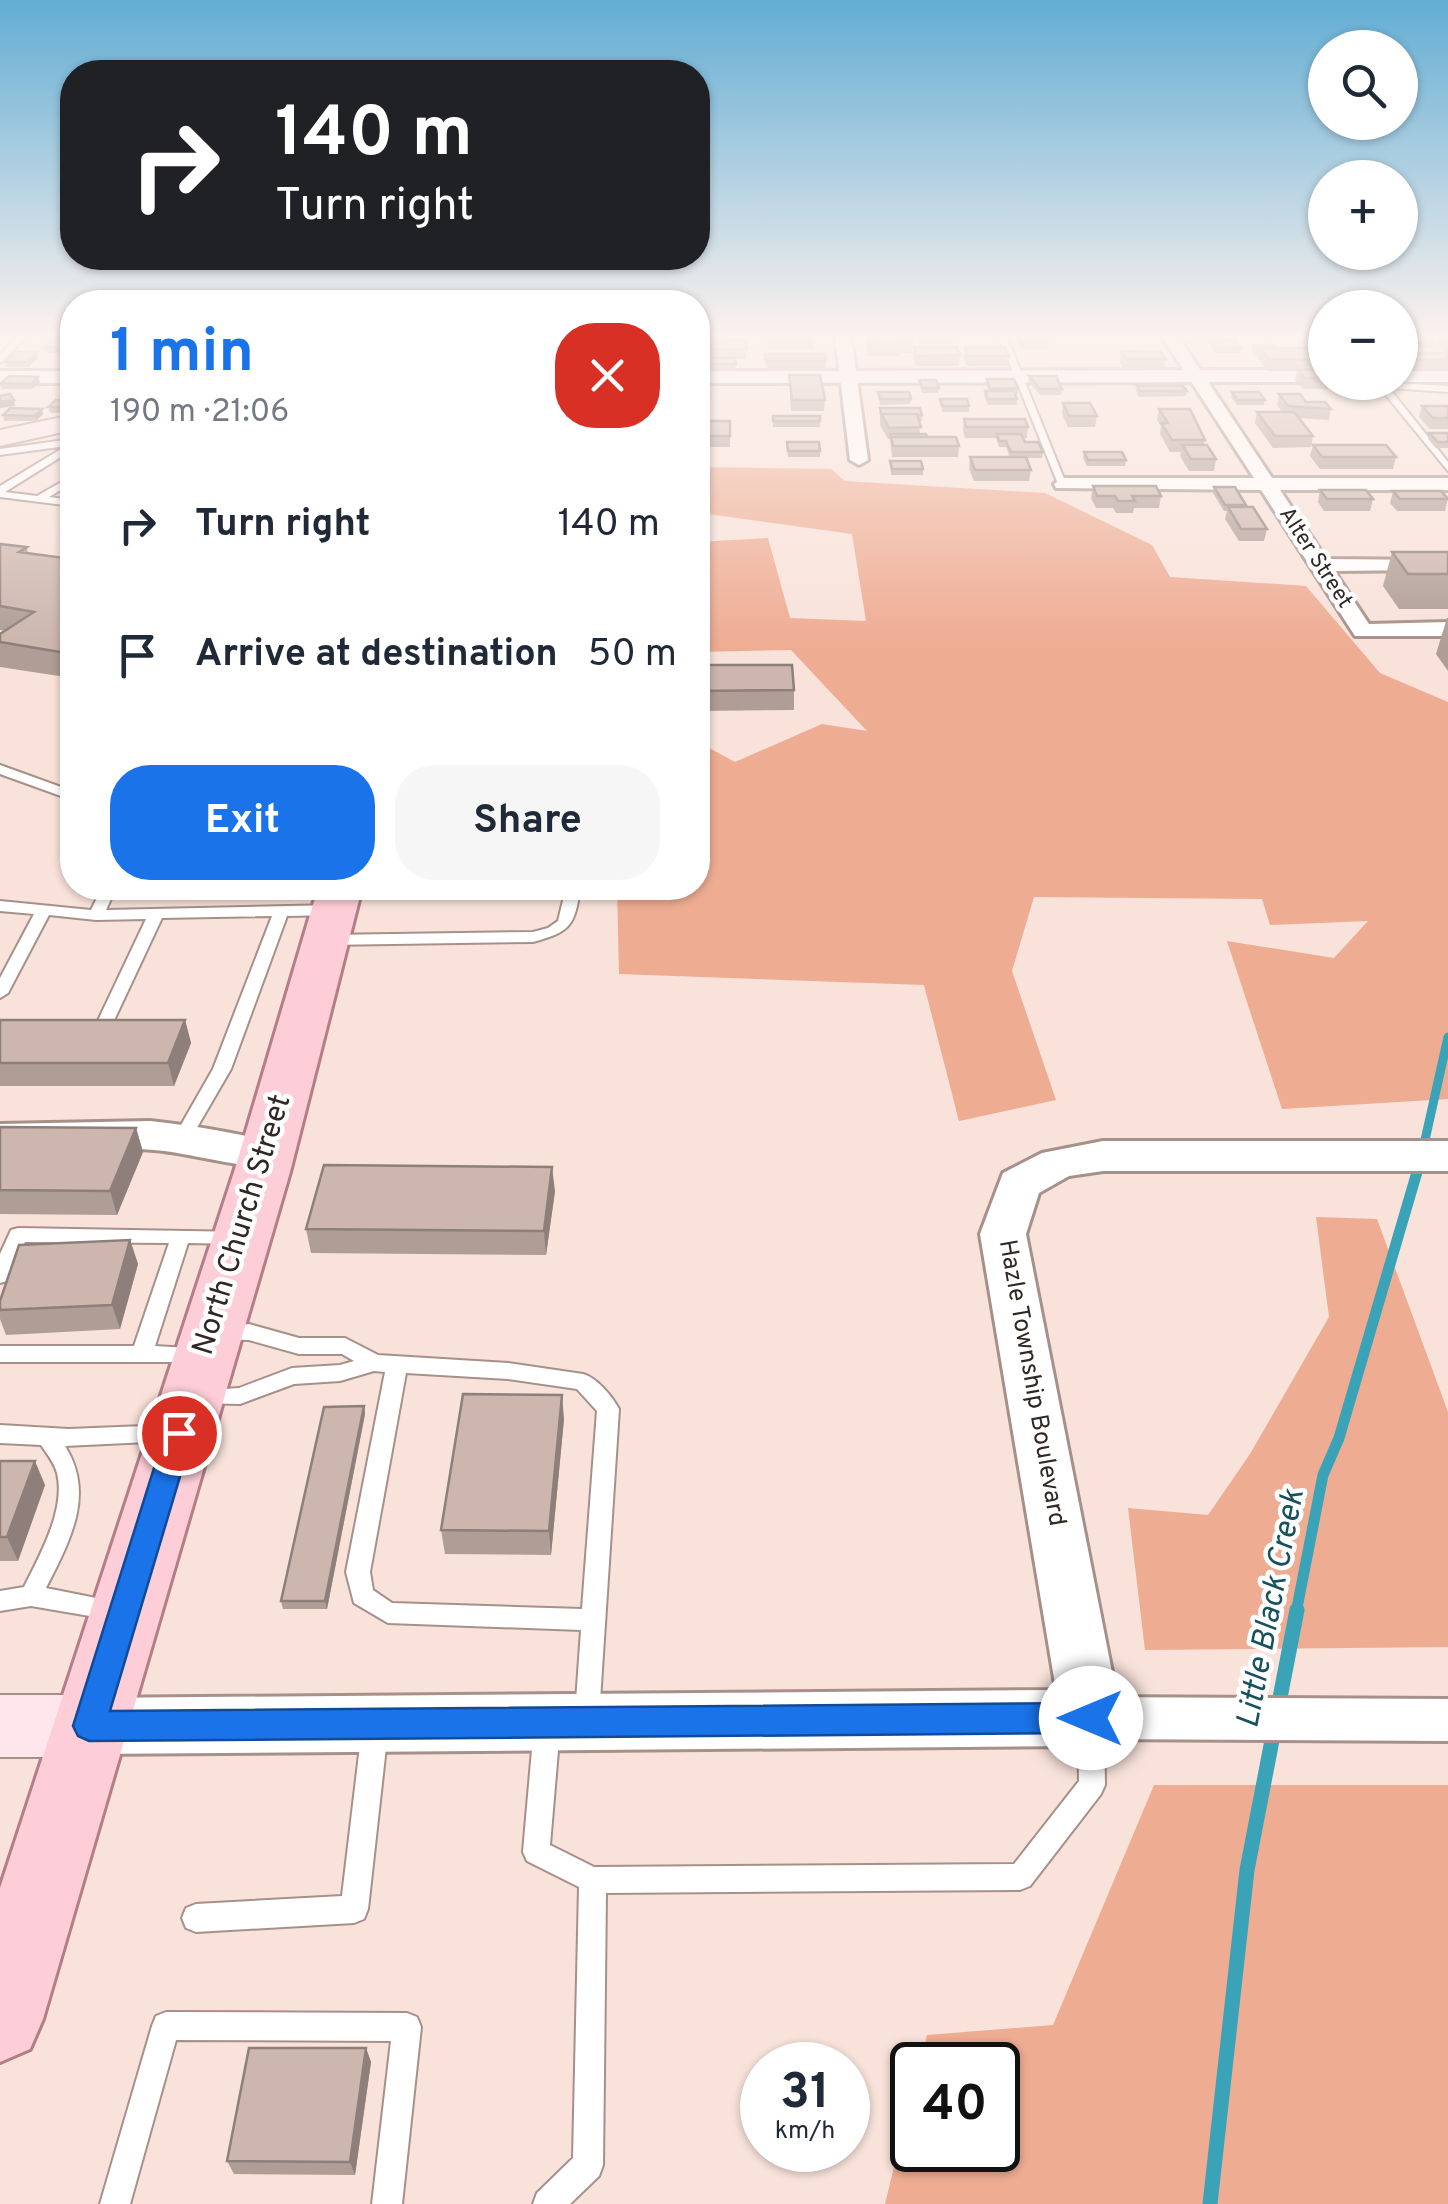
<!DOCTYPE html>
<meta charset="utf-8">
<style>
:root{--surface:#fff;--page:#f6f6f7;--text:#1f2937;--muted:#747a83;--accent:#1a73e8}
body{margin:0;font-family:Overpass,sans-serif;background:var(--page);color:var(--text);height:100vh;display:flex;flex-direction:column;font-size:38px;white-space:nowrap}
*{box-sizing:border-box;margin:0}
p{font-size:32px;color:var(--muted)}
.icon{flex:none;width:55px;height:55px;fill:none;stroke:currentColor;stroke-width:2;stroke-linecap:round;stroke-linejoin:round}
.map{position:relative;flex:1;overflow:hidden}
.side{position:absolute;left:60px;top:290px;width:650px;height:610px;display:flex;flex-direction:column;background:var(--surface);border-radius:40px;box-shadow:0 2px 8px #0004}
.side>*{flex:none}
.hud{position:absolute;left:60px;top:60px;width:650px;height:210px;border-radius:40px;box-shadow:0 2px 8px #0004;background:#202124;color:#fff;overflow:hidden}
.tools{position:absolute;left:1308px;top:30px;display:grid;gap:20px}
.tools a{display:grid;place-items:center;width:110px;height:110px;border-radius:50%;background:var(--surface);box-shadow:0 2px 8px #0004;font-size:50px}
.speed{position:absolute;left:740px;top:2042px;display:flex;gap:20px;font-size:50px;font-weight:700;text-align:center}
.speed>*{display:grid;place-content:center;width:130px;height:130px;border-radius:50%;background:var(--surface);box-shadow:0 2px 8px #0004;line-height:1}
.speed small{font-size:25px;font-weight:400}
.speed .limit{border:5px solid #111;border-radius:15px;background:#fff;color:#111}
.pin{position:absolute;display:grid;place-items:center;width:85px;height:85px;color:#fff;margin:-42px;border:5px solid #fff;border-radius:50%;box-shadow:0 2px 10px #0007}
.me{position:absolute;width:110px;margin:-55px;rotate:270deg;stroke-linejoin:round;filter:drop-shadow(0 0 8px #0008)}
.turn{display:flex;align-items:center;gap:35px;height:210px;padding:0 50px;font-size:45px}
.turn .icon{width:130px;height:130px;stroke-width:2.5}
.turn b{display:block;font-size:70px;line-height:85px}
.round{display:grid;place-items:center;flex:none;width:105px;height:105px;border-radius:40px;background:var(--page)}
.head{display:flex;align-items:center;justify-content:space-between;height:170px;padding:0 50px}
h1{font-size:60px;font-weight:700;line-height:75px;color:var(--accent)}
.action{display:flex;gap:20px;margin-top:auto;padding:20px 50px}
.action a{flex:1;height:115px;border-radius:40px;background:var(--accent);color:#fff;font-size:40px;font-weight:700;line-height:115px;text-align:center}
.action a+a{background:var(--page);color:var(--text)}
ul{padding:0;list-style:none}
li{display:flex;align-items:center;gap:30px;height:130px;padding:0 50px}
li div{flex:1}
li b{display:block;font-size:38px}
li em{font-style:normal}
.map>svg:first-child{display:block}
.green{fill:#eeac93}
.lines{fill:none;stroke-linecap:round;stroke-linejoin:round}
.stream-far2{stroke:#3aa3b7;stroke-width:9}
.stream-far1{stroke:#3aa3b7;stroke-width:11}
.stream{stroke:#3aa3b7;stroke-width:15}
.service-casing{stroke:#a6918a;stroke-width:4}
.minor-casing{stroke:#a6918a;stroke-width:6}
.tertiary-casing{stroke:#a6918a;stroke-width:6}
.secondary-casing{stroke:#a6918a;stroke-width:4}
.primary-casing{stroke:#b47e88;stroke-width:6}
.service{fill:#fff;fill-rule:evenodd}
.minor{fill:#fff;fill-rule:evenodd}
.tertiary{fill:#fff;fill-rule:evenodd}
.secondary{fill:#fee6ec;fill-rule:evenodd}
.primary{fill:#fdced8;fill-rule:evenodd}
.wall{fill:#af9d96}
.shaded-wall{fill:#8f7f7a}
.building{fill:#ccb6ae;stroke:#8f7f7a;stroke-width:2.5}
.route{fill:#1a73e8;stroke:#114b97;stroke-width:2.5}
.labels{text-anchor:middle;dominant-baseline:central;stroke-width:9;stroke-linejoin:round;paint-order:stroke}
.far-street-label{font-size:22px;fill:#302825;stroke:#fff}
.street-label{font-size:25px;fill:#302825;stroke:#fff}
.near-street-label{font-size:30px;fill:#302825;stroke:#fff}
.near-water-label{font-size:32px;font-style:italic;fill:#16515c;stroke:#fff}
</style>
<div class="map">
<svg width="1448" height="2204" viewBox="0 0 1448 2204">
<rect width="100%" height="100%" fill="#f8e2da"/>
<!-- green -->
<path class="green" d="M698,467L831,469L845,481L1045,493L1152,545L1170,577L1306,586L1380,673L1448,702V1099L1282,1109L1227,941L1334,958L1368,921L1270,925L1262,899L1034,897L1012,971L1056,1100L959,1121L924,985L619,974L617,888H698V742L735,762L822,724L867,731L791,650L698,652V542L768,538L790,618L866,621L852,534L708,514L706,498L698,497Z
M1316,1217L1377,1219L1448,1412V1647L1145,1650L1128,1508L1208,1515L1250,1454L1329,1317Z
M1154,1785H1448V2204H885L912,2093V2150H998V2065H920L927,2035L1053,2025Z"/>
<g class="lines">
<!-- stream-far2 -->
<path class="stream-far2" d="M1421,1158L1448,1037"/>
<!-- stream-far1 -->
<path class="stream-far1" d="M1296,1613L1323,1475L1339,1438L1422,1155"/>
<!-- stream -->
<path class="stream" d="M1278,1708L1297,1610
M1210,2204L1247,1870L1274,1730"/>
<!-- service casing -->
<g class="service-casing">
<path id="service" d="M19,335H28L0,363V355Z
M998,335H1006L1067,486L1058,484Z
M1375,382L1448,386V392L1389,388L1448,462V471Z
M72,439V450L5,492L37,496L72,476V483L49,497L72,500V506L0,497V486L66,446L0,455V449Z
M0,765L72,791V800L0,774Z
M102,888H116L106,910L334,905L342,910L334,915L287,916L231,1069L188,1143L182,1145L173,1139L213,1069L272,916L162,918L110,1029L102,1034L94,1029L146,919L96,920L49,915L8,993L0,998V978L34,914L0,911V901L91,910Z
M566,888H580C575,926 570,932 533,942L326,945L318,940L326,935L533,932L548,928L558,921Z
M18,1228L244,1232L247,1237L244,1242L237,1244L188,1243L155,1346L206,1349L209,1354L206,1359L199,1362H0V1346H134L169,1243L25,1242L7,1281L0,1283V1254L11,1230Z
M249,1324L299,1338H345L378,1355L508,1363L583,1374C597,1378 612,1396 619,1409L599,1716L596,1724L587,1727L578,1724L575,1716L581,1630L388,1623L354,1603L346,1572L385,1372L374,1371L340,1381L294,1384L240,1404L197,1403L193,1397L197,1391L239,1388L292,1368L340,1365L354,1361L342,1354H299L249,1340L213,1339L210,1334L213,1329ZM406,1373L508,1379L577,1389L597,1411L582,1609L392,1603L373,1590L370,1572Z
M0,1425L69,1429L169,1425L177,1427L180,1433L177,1439L169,1441L65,1446C96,1495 69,1542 46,1588L121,1603L125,1610L121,1617L113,1620L31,1606L0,1611V1591L24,1587C40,1555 66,1509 57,1473C54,1462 47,1454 41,1445L0,1443Z
M1091,1712L1100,1716L1104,1724L1105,1785L1101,1794L1030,1886L1020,1890L606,1893L603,2165L599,2176L570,2204H533L537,2193L573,2158L579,1887L527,1861L523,1852L534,1727L538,1719L547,1715L556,1719L560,1727L550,1845L594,1867L1014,1864L1079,1781L1078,1724L1082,1716Z
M375,1717L384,1721L388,1729L368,1909L364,1919L354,1923L196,1932L186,1928L182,1918L186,1908L196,1904L342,1896L362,1729L366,1721Z
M166,2012L407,2013L417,2017L421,2027L402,2204H372L391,2041L176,2040L130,2204H100L152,2026L156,2016Z"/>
</g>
<!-- minor casing -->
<g class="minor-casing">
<path id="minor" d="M835,335H851L868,460L859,465L850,460Z
M1161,335H1177L1272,478H1448V490H1280L1326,559L1437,560L1440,564L1430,570L1334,571L1369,624L1448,622V636H1355L1261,490L1056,488L1054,484L1063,478H1254Z
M1091,1697L1448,1699V1741L1091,1739L1075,1733L1068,1718L1075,1703Z"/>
</g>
<!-- tertiary casing -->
<g class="tertiary-casing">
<path id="tertiary" d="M1325,370V382L698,383V371Z
M1400,370H1448V382H1400Z
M0,371H72V383H0Z
M150,1121C195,1126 239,1133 283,1145L289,1155L283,1165C256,1173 188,1152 154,1150C104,1146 51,1151 0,1152V1124Z
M1103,1141H1448V1171H1103L1069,1176L1039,1193L1026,1234L1121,1718L1112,1738L1091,1746L89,1754L67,1746L59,1726L67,1706L89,1698L1056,1690L980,1234L1003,1173L1042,1153Z"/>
</g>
<!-- secondary casing -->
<g class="secondary-casing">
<path id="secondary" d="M72,415V430L0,446V430Z
M0,1695H89L113,1704L123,1726L113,1748L89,1757H0Z"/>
</g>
<!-- primary casing -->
<g class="primary-casing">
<path id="primary" d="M318,888H362L290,1172L43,2019L30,2049L0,2062V1888L234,1172Z"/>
</g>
<!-- service -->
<use href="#service" class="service"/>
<!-- minor -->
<use href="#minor" class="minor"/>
<!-- tertiary -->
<use href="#tertiary" class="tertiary"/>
<!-- secondary -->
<use href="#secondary" class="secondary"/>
<!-- primary -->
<use href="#primary" class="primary"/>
</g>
<!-- wall -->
<path class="wall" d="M46,335H72L70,340H47Z
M768,335H818H813L814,349H768Z
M873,335L913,342L912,353H900V356H868L867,340H873Z
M917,335H954V344H920Z
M1017,335L1048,344L1047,349H1021L1016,339Z
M1190,335H1224V340L1241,348L1240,353H1215L1210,345V341H1194Z
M1437,335H1448V371H1400V353H1445L1438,345L1439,340H1441Z
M698,337L746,340V359H735L736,370H700V348H698Z
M1410,337L1433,343L1432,348H1414L1409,342Z
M72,341V353H45L44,347Z
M1253,345L1276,348H1325V382H1371L1369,389H1303L1295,380L1297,371H1268L1258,358L1259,355H1255L1252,350Z
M914,347L960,355L959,366H916L913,358Z
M965,347L1009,356L1008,366H967L964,358Z
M1121,351L1166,359L1164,370H1124L1120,362Z
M765,354L826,361V371H766Z
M38,358L28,367H6L5,362Z
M789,375L825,400L824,411H791Z
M1029,376L1062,389L1061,395H1040L1028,381Z
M38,377L40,382L32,389H2L1,383Z
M987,379L1018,388V394H1015L1017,399V405H988L984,396L985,391H989L986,385Z
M919,380L939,388L938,393H922Z
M1137,386L1187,391L1186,396L1139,397L1136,391Z
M878,392L911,399L910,404L880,405Z
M1232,392L1265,400L1264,405H1237L1231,397Z
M1279,394L1331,409L1329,420L1299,418L1313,436L1311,447L1273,448L1255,423L1257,412H1282L1277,405Z
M940,399L969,406V412H942Z
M72,401V413H50L48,407Z
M1063,403L1097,416L1095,427H1068L1062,414Z
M1422,406H1448V429H1430L1419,417Z
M880,408L922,415V421H919L920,434L959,446L958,457H892L890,439H888L880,425Z
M42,409L43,414L36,421H4L3,415Z
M1159,409L1205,440L1204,445L1216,459L1214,471H1189L1180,456L1181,452H1170L1160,434L1161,426L1157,420Z
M773,416H820V427H773Z
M964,419L1028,427L1027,438H1023L1025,442L1043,452L1042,458H1026L1031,470L1029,481H974L969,469L970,457H1010L1006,447H999L996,438H965L963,430Z
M698,421H730V447H698Z
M1429,433H1448V448H1436L1428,439Z
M787,442L820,451V457H788Z
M1313,445L1396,457L1393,469H1320L1310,456Z
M1084,452L1126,460L1125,466H1087L1083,458Z
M890,461L923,469V475H891Z
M1093,486L1161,496L1159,508H1134L1133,513H1116L1113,508H1096L1091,498Z
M1214,487L1246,505V507L1267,529L1264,541H1239L1225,519L1227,511H1224L1213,493Z
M1320,490L1373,499L1370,511H1324L1318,502Z
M1393,491L1448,498L1445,511H1397L1390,503Z
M0,544L27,547L28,553L72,559V678L0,667V634L5,631L0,630Z
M1392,552H1448V609H1399L1383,586Z
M1447,618H1448V671L1436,654Z
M698,665L794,690V710L698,711Z
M149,888H289L149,889Z
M0,1020H185L191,1043L174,1086H0Z
M0,1127L136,1128L143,1152L117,1215L0,1214Z
M555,1191L546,1255L311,1253L306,1229Z
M130,1240L138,1264L120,1329L6,1335L0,1319V1301Z
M364,1406L365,1414L327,1609H283L281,1601Z
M564,1419L551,1555L445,1554L441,1530Z
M0,1461L45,1485L18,1561H0Z
M366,2048L371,2062L355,2175L234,2174L227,2161Z"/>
<!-- shaded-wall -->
<path class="shaded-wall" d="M37,352L38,358L28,367L27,362Z
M38,377L40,382L32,389L31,384Z
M14,400L15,406L0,408V402Z
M42,409L43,414L36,421L35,416Z
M185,1020L191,1043L174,1086L168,1063Z
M136,1128L143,1152L117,1215L110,1191Z
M552,1167L555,1191L546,1255L544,1231Z
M130,1240L138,1264L120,1329L112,1305Z
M562,1395L564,1419L551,1555L549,1531Z
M364,1406L365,1414L327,1609L325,1601Z
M35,1461L45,1485L18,1561L7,1537Z
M366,2048L371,2062L355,2175L350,2162Z"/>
<!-- building -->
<path class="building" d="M768,335H813L814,338H768Z
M873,335H911L913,342H900V345H868L867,340H875Z
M1017,335H1043L1048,344H1022Z
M698,337H728V340H701V343H698Z
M1410,337H1428L1433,343H1415Z
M51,340L72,341V348L44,347Z
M701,340H746L747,349H700Z
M1210,340H1235L1241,348H1216Z
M1439,340H1448V348Z
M1253,345H1274L1276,348H1260V350H1256Z
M914,347H957L960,355L916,356Z
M965,347H1005L1009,356H968Z
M1260,348H1325V360H1270Z
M1121,351L1161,352L1166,359H1126Z
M16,352H37L27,362H5Z
M1400,353H1448V360H1400Z
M765,354H825L826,361H766Z
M700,358H735L736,364H700Z
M1325,369V378H1305L1298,370Z
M789,375H820L825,400H792Z
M9,376L38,377L31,384L1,383Z
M1029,376H1056L1062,389H1040Z
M987,379H1014L1018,388L990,389Z
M919,380H936L939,388H922Z
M1137,386H1183L1187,391H1140Z
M985,391H1014L1017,399H988Z
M878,392H909L911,399H880Z
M1232,392H1259L1265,400H1238Z
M10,394L14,400L0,402V396Z
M1279,394H1300L1306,402H1325L1331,409L1288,406Z
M940,399H967L969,406H942Z
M56,400L72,401V407H48Z
M1063,403H1090L1097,416H1069Z
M1422,406H1448V418H1433Z
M10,408L42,409L35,416L3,415Z
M880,408H920L922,415H918L917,414H881Z
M1159,409H1190L1205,440H1172L1161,423H1168Z
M1257,412H1294L1313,436H1275Z
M881,414H917L921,427L889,428Z
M773,416H820V421H773Z
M964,419H1025L1028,427H966Z
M698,421H730V436H698Z
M1429,433H1448V442H1438Z
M890,434H926L927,437H891V439Z
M997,434H1021L1025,442H1038L1043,452H1011L1006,441H999Z
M891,437H956L959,446H893Z
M787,442H819L820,451H788Z
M1182,445H1207L1216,459H1191Z
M1313,445H1386L1396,457H1322Z
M1084,452H1122L1126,460H1088Z
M970,457H1026L1031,470H975Z
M890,461H921L923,469H892Z
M1093,486H1156L1161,496H1132L1135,501H1118L1115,496H1097Z
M1214,487H1235L1246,505H1225Z
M1320,490H1366L1373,499H1327Z
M1393,491H1441L1448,499H1400Z
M1228,507H1253L1267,529H1241Z
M0,544L27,547L19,552L72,559V654L0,642V634L34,612L0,606Z
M1392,552H1448V574H1408Z
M698,665H792L794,690L698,691Z
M0,1020H185L168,1063H0Z
M0,1127L136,1128L110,1191L0,1190Z
M324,1165L552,1167L544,1231L306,1229Z
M130,1240L112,1305L0,1310V1301L19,1245Z
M463,1394L562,1395L549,1531L441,1530Z
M364,1406L325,1601H281L324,1407Z
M0,1461H35L7,1537H0Z
M249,2048H366L350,2162L227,2161Z"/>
<!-- sky -->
<linearGradient id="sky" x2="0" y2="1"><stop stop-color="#62add4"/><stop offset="0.52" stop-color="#fcf2ee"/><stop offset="1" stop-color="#fcf2ee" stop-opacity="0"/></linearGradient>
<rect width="1448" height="644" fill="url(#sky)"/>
<!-- route -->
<path class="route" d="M179,1422L189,1425L193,1433L110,1711L1091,1703L1102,1707L1107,1718L1102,1728L1091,1733L89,1741L78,1736L73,1726L165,1433L169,1425Z"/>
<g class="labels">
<!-- far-street labels -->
<g class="far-street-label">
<text transform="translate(1315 558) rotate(57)">Alter Street</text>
</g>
<!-- street labels -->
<g class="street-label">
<text transform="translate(1031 1383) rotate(80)">Hazle Township Boulevard</text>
</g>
<!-- near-street labels -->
<g class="near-street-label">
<text transform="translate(243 1225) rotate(-73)">North Church Street</text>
</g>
<!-- near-water labels -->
<g class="near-water-label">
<text transform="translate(1272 1609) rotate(-79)">Little Black Creek</text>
</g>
</g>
</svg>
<div class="tools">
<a><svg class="icon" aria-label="search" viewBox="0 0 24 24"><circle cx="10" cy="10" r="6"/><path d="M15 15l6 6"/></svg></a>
<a>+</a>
<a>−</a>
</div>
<div class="speed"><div>31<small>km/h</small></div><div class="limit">40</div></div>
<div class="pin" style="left:179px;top:1433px;background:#d93025"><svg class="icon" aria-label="arrive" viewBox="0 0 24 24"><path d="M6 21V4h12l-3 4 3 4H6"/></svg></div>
<svg class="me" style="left:1091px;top:1718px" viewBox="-20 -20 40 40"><circle r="19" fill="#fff"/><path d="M0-13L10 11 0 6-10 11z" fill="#1a73e8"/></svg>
<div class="hud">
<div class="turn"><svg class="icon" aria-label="right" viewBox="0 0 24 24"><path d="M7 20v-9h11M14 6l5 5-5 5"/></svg><div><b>140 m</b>Turn right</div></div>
</div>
<section class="side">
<div class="head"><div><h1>1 min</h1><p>190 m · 21:06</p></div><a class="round" style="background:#d93025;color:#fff"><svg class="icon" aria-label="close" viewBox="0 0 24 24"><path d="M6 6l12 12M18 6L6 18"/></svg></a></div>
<ul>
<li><svg class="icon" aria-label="right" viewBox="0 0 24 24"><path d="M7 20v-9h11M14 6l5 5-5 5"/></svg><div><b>Turn right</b></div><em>140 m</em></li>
<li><svg class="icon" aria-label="arrive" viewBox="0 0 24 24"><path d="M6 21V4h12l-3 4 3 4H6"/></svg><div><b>Arrive at destination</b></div><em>50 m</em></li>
</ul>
<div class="action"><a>Exit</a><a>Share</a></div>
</section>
</div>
